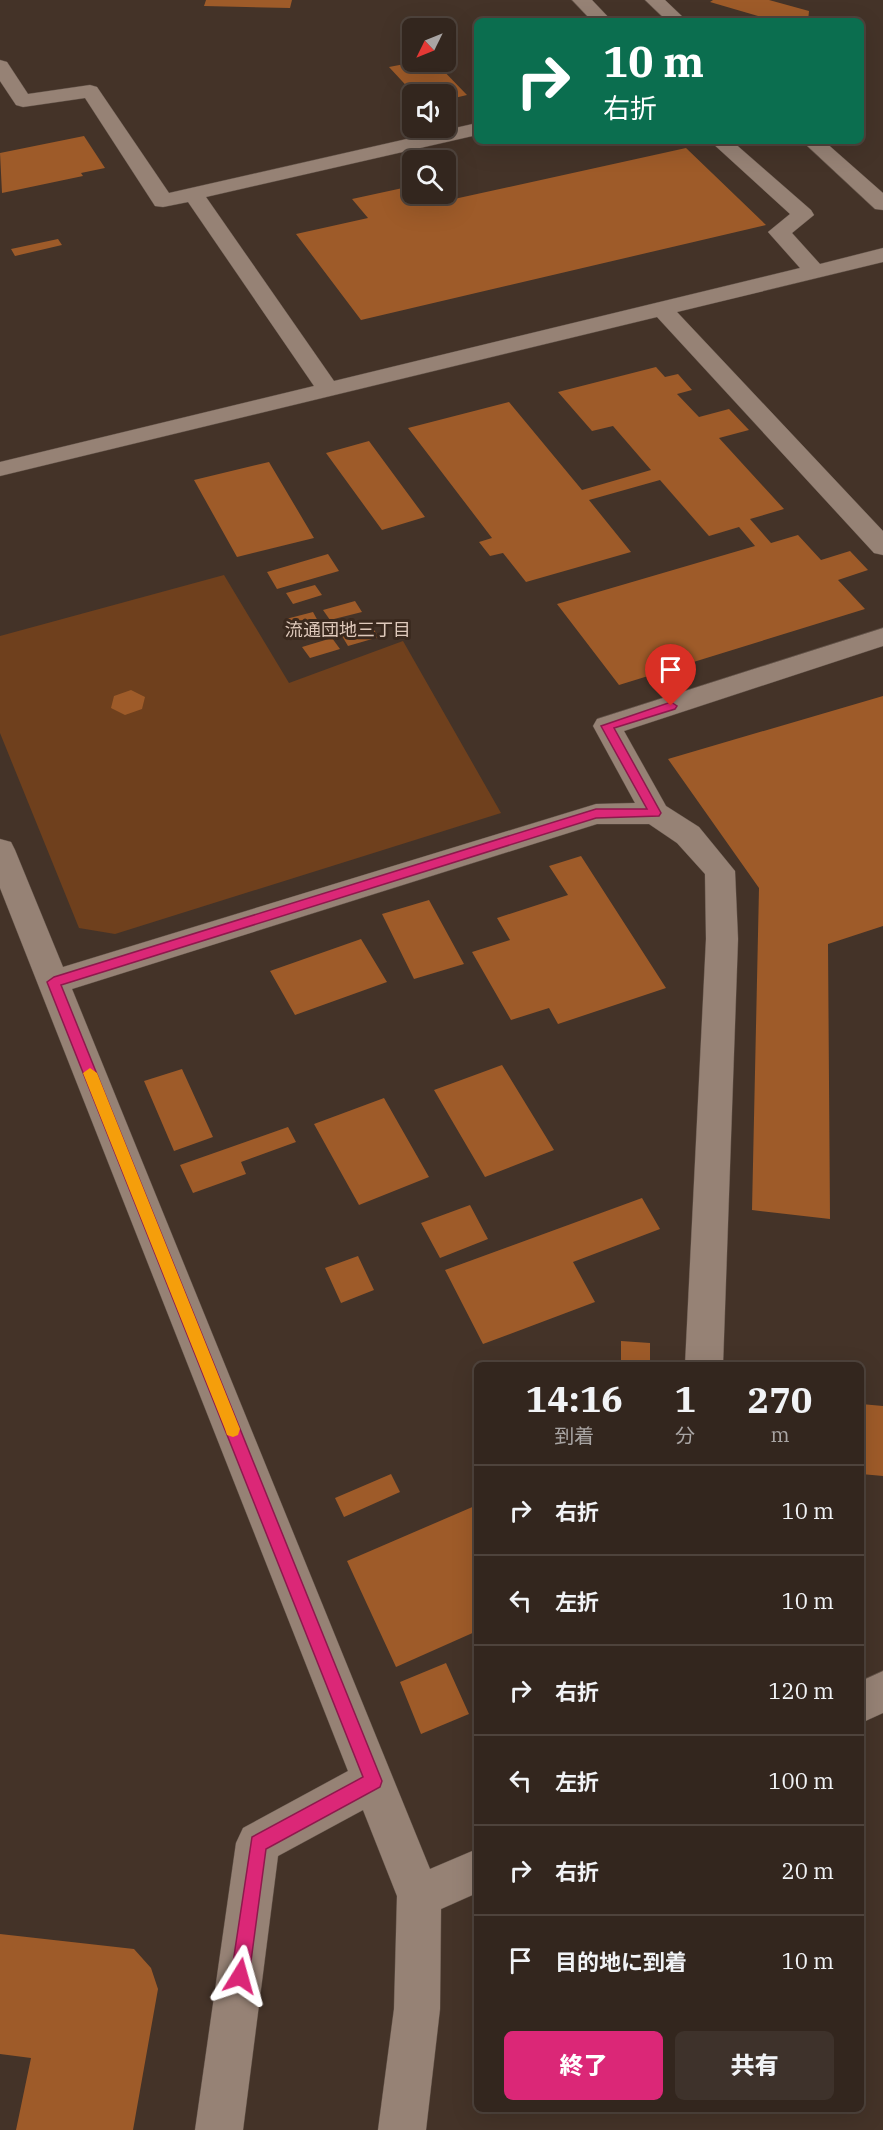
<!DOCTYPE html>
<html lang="ja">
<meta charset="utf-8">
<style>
:root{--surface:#33261e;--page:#3e322b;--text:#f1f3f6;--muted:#a9a5a4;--line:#4e433c;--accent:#db2777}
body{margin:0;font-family:"IBM Plex Serif","Noto Sans JP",serif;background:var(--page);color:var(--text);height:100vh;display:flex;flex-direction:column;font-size:22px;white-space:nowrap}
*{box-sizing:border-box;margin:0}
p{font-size:20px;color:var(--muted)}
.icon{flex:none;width:33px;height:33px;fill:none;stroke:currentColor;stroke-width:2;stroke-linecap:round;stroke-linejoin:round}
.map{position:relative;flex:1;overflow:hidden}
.panel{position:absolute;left:474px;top:1362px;width:390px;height:750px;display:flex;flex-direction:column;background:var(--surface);border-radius:9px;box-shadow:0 6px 24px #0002,0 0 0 2px var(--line)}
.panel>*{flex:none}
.guide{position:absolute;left:474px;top:18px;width:390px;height:126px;border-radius:9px;box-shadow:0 6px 24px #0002,0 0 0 2px var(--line);background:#0b6e4f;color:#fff;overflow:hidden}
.needle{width:39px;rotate:227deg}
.controls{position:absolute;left:402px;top:18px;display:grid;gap:12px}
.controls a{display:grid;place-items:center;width:54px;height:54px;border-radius:9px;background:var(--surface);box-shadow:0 6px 24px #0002,0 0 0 2px var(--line);font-size:30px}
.pin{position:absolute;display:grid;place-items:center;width:51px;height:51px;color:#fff;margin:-62px -26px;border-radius:50% 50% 50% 0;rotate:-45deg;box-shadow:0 0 6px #0007}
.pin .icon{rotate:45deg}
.me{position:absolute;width:66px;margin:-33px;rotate:8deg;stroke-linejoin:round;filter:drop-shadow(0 0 4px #0008)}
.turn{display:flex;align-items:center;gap:21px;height:126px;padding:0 30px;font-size:27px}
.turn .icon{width:78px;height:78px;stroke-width:2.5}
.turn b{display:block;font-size:42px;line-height:51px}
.eta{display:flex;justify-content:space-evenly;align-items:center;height:102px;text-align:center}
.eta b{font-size:36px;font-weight:800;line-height:42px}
.button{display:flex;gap:12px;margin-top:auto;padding:12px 30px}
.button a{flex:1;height:69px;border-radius:9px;background:var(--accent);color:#fff;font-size:24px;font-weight:800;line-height:69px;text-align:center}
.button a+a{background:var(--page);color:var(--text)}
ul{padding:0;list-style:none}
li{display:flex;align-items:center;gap:18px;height:90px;padding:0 30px;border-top:2px solid var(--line)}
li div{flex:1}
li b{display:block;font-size:22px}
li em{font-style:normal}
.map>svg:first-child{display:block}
.green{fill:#6f401d}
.building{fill:#9e5b29}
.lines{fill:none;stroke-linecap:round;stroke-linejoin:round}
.minor-casing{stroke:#5f5046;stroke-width:1}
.minor{fill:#968275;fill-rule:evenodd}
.route{fill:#db2777;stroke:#8e194d;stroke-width:1.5}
.slow{fill:#f59e0b}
.labels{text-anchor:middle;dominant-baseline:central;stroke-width:6;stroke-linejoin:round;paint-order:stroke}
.neighbourhood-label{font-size:18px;fill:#dfc9bb;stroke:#3a291e}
</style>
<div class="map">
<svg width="883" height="2130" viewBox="0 0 883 2130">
<rect width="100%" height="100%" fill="#443328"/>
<!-- green -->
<path class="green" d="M224,575L289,683L403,641L501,813L115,934L79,928L0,733V636Z"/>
<!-- building -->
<path class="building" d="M206,0H292L290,8L204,6Z
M713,0H769L809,11L808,21H761L765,18L710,2Z
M415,62H435L467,95L446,100V94H414L389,67Z
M84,136L105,168L81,173L83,176L2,193L0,153Z
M686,148L766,225L361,320L296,234L368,218L352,199L412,186V194H438L445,201Z
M58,239L62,245L15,256L11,249Z
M656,367L665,377L678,374L692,390L677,394L699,417L729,409L749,430L719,438L784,509L750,519L771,543L798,535L821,560L850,551L868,570L838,580L865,609L619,685L557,604L755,546L739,527L709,536L660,480L589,500L631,552L526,582L503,553L490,556L479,542L492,538L408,428L509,402L582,490L651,470L613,426L592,431L558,392Z
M369,441L425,517L382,530L326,453Z
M269,462L314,538L237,557L194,480Z
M328,554L339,571L277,589L267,572Z
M315,585L322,595L293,604L286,593Z
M355,601L362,612L330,620L323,610Z
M313,612L319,623L292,630L286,619Z
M372,627L379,637L348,646L342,636Z
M332,638L340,649L310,658L302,647Z
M131,690L145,697L142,709L125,715L111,708L114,696Z
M883,696V926L828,944L830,1219L752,1210L759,888L668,759Z
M581,856L666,988L558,1024L549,1008L511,1020L472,952L510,940L497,918L568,895L549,866Z
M429,900L464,964L414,979L382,914Z
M361,939L387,982L295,1015L270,971Z
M502,1065L554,1150L485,1177L434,1090Z
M182,1069L213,1137L174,1151L144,1081Z
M384,1098L429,1177L359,1205L314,1124Z
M288,1127L296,1142L241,1162L246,1174L193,1193L180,1165Z
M642,1198L660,1229L573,1262L595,1302L483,1344L445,1270Z
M470,1205L488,1239L440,1258L421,1223Z
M358,1256L374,1290L341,1303L325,1268Z
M621,1341L650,1343V1365H621Z
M861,1404L883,1406V1476L861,1474Z
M391,1474L400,1492L344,1517L335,1498Z
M477,1505V1631L396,1667L347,1561Z
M446,1663L469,1714L421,1734L400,1682Z
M0,1934L134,1949L151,1968L158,1989L133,2130H16L31,2058L0,2054Z"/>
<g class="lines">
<!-- minor casing -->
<g class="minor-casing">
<path id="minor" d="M572,0H592L612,21H592Z
M645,0H665L687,21H667Z
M0,60L7,62L28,94L90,85L97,87L169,193L477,123V135L206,197L334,381L800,268L768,232L790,214L710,141H732L811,210L814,215L792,233L820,264L883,248V262L677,312L883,531V555L874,553L657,317L0,476V462L314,386L188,202L163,207L155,206L85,98L23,107L16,105L0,81Z
M802,141H824L883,193V210L875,209Z
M883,628V646L624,731L666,806L699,827L735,871L738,939L723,1365H685L706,939L705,874L677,843L649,824H597L72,989L430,1869L477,1849V1893L441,1909L440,2009L426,2130H378L394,2009L397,1896L363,1810L278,1856L243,2130H195L236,1843L243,1828L348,1771L0,888V839L11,842L15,850L63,967L596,804L635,803L593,726L597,719Z
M883,1671V1713L861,1723V1681Z"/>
</g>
<!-- minor -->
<use href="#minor" class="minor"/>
</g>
<!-- route -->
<path class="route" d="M671,702L677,706L675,709L614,728L661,813L659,816L596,818L61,985L382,1781L380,1787L266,1849L249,1976L247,1982L240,1985L233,1982L231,1976L252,1837L363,1777L47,982L54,977L596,809H647L601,726Z"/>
<!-- slow -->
<path class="slow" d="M90,1068L97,1073L240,1429L238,1435L233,1437L227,1435L225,1429L83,1073Z"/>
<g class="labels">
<!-- neighbourhood labels -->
<g class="neighbourhood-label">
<text x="348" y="629">流通団地三丁目</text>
</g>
</g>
</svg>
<div class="controls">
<a><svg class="needle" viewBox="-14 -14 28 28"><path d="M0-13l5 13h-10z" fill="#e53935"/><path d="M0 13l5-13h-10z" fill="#a9a5a4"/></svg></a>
<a><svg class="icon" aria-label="sound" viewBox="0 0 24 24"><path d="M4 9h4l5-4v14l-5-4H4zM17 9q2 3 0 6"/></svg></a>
<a><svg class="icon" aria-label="search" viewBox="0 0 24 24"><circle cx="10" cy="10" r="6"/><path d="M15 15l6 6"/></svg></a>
</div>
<div class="pin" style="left:671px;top:706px;background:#d93025"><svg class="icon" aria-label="arrive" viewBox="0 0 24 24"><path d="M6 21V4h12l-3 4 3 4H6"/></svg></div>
<svg class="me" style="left:240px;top:1976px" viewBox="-20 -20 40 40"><path d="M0-17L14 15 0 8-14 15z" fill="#db2777" stroke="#fff" stroke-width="4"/></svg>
<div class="guide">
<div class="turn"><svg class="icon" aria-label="right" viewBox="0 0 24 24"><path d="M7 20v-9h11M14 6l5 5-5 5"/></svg><div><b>10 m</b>右折</div></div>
</div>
<section class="panel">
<div class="eta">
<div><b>14:16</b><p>到着</p></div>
<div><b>1</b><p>分</p></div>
<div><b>270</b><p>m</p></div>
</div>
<ul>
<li><svg class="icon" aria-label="right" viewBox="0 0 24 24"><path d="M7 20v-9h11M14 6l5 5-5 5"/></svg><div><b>右折</b></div><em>10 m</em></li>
<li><svg class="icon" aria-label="left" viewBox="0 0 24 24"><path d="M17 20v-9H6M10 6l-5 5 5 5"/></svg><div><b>左折</b></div><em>10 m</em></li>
<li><svg class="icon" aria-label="right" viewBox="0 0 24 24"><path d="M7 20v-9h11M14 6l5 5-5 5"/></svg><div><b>右折</b></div><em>120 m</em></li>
<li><svg class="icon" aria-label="left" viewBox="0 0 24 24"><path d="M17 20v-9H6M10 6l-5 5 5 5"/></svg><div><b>左折</b></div><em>100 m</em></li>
<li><svg class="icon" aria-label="right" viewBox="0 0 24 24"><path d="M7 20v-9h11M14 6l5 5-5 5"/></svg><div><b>右折</b></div><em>20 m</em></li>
<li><svg class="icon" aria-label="arrive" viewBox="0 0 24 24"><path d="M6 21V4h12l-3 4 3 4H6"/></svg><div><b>目的地に到着</b></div><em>10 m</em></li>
</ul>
<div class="button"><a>終了</a><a>共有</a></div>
</section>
</div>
